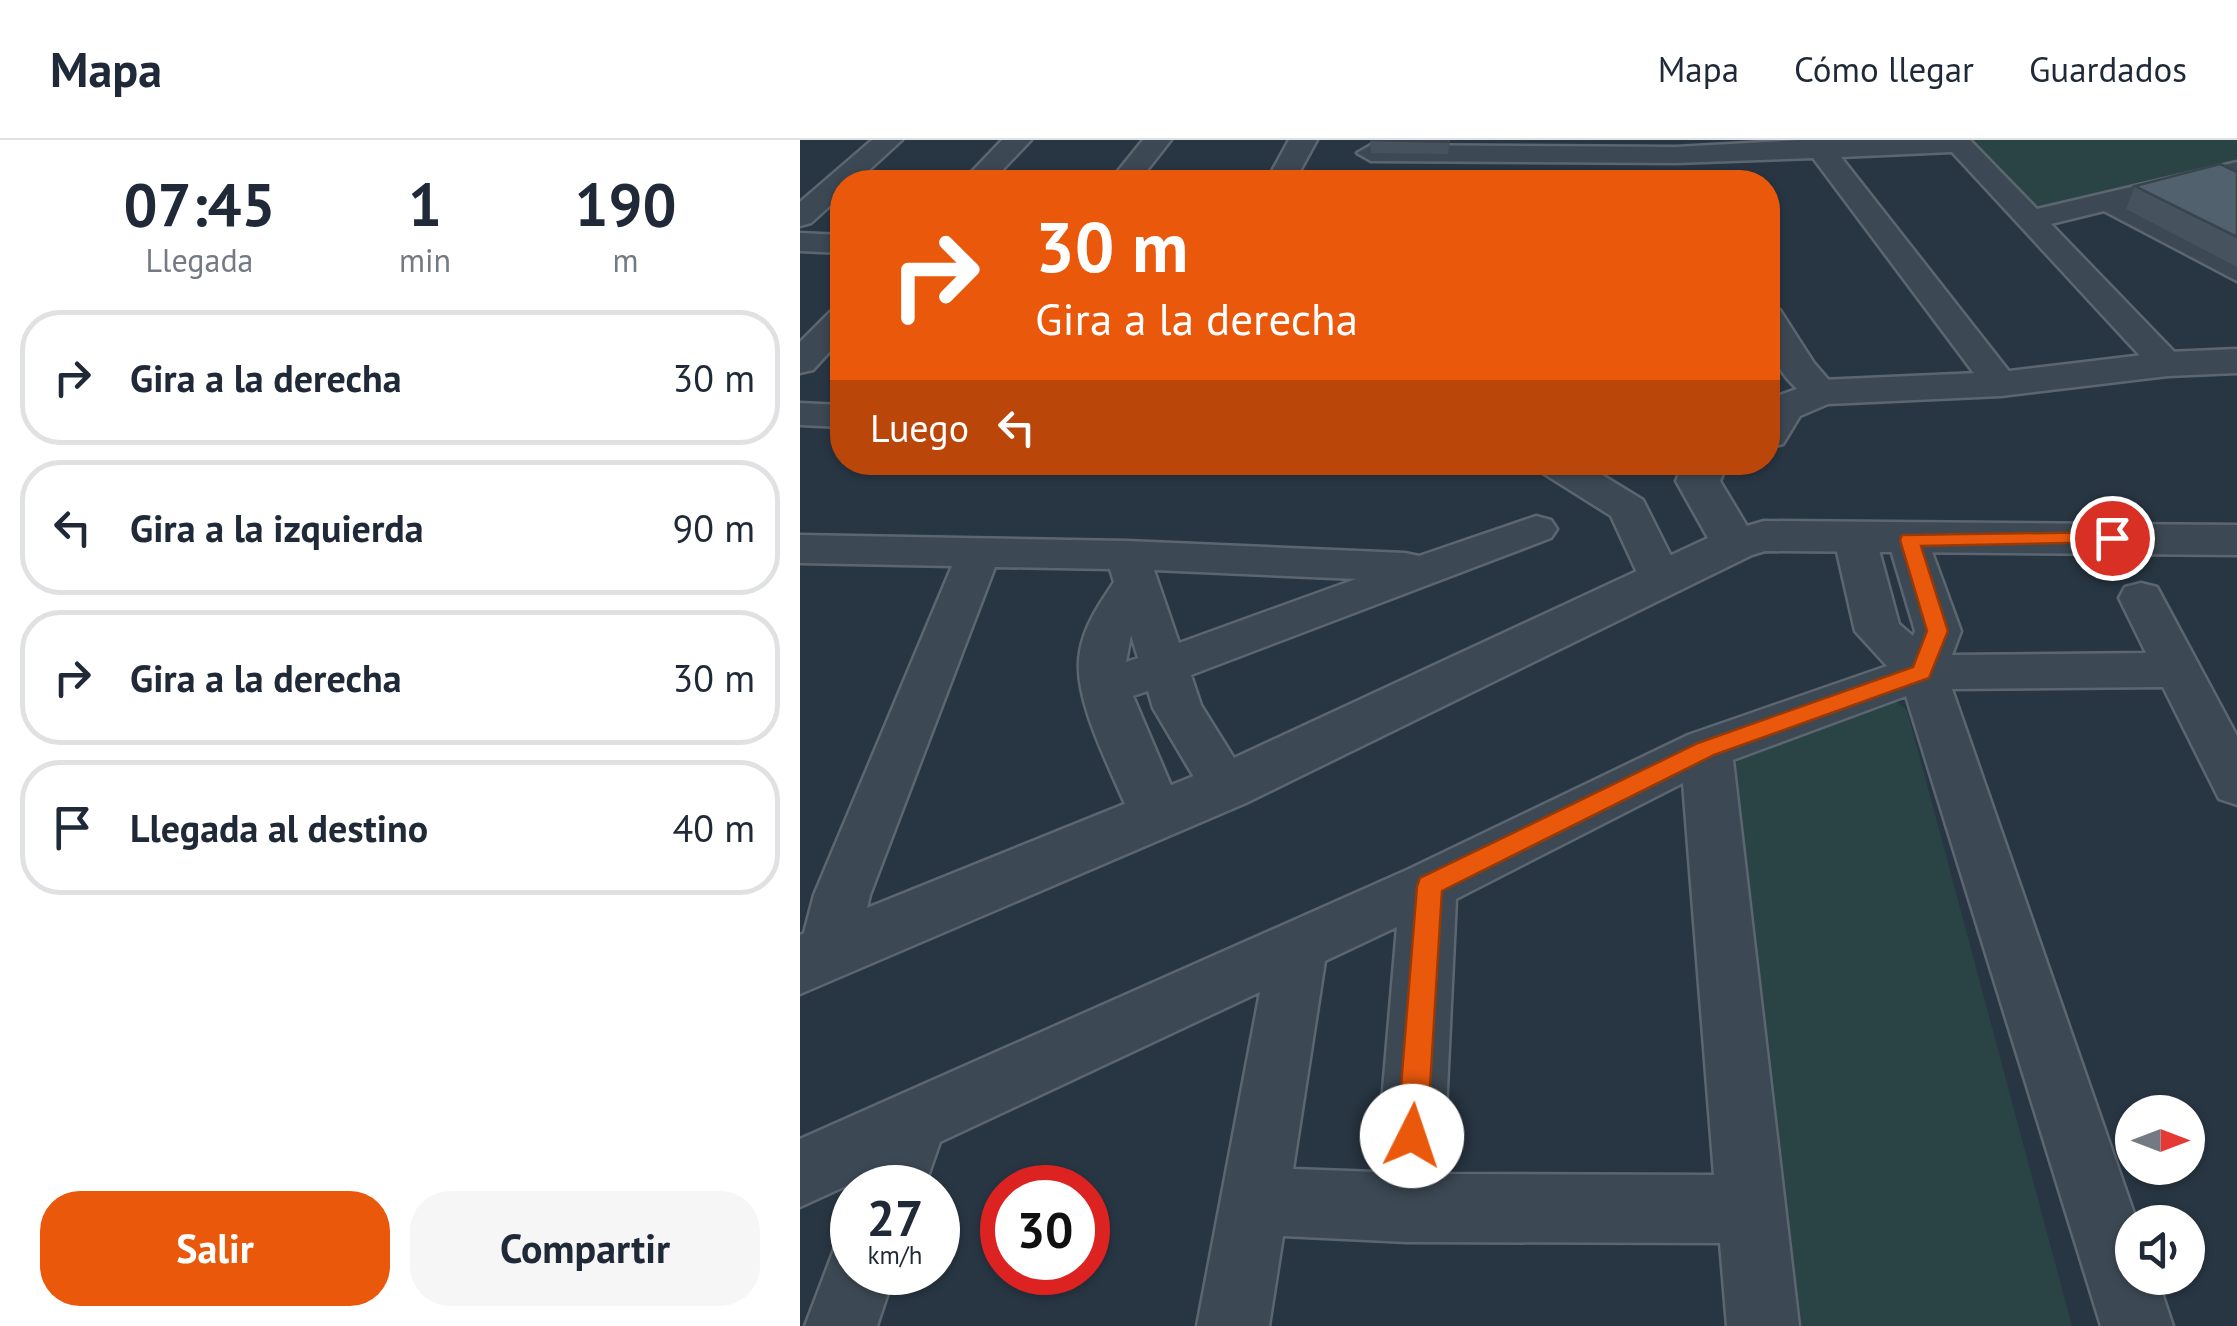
<!DOCTYPE html>
<html lang="es">
<meta charset="utf-8">
<style>
:root{--surface:#fff;--page:#f6f6f7;--text:#1f2937;--muted:#747a83;--line:#e0e1e3;--accent:#ea580c}
body{margin:0;font-family:"PT Sans",sans-serif;background:var(--page);color:var(--text);height:100vh;display:flex;flex-direction:column;font-size:38px;white-space:nowrap}
*{box-sizing:border-box;margin:0}
p{font-size:32px;color:var(--muted)}
.icon{flex:none;width:55px;height:55px;fill:none;stroke:currentColor;stroke-width:2;stroke-linecap:round;stroke-linejoin:round}
.map{position:relative;flex:1;overflow:hidden}
.side{display:flex;flex-direction:column;background:var(--surface);width:800px}
.side>*{flex:none}
.hud{position:absolute;left:30px;top:30px;width:950px;height:305px;border-radius:40px;box-shadow:0 2px 8px #0004;background:#ea580c;color:#fff;overflow:hidden}
.needle{width:65px;rotate:90deg}
.buttons{position:absolute;left:1315px;top:955px;display:grid;gap:20px}
.buttons a{display:grid;place-items:center;width:90px;height:90px;border-radius:50%;background:var(--surface);box-shadow:0 2px 8px #0004;font-size:50px}
.speed{position:absolute;left:30px;top:1025px;display:flex;gap:20px;font-size:50px;font-weight:700;text-align:center}
.speed>*{display:grid;place-content:center;width:130px;height:130px;border-radius:50%;background:var(--surface);box-shadow:0 2px 8px #0004;line-height:1}
.speed small{font-size:25px;font-weight:400}
.speed .limit{border:15px solid #d22;background:#fff;color:#111}
.pin{position:absolute;display:grid;place-items:center;width:85px;height:85px;color:#fff;margin:-42px;border:5px solid #fff;border-radius:50%;box-shadow:0 2px 10px #0007}
.me{position:absolute;width:110px;margin:-55px;rotate:4deg;stroke-linejoin:round;filter:drop-shadow(0 0 8px #0008)}
.turn{display:flex;align-items:center;gap:35px;height:210px;padding:0 40px;font-size:45px}
.turn .icon{width:130px;height:130px;stroke-width:2.5}
.turn b{display:block;font-size:70px;line-height:85px}
.then{display:flex;align-items:center;height:95px;padding:0 40px;background:#0003;gap:20px;font-size:38px}
.eta{display:flex;justify-content:space-evenly;align-items:center;height:170px;text-align:center}
.eta b{font-size:60px;font-weight:700;line-height:70px}
.cta{display:flex;gap:20px;margin-top:auto;padding:20px 40px}
.cta a{flex:1;height:115px;border-radius:40px;background:var(--accent);color:#fff;font-size:40px;font-weight:700;line-height:115px;text-align:center}
.cta a+a{background:var(--page);color:var(--text)}
ul{padding:0;list-style:none}
li{display:flex;align-items:center;gap:30px;height:135px;margin:0 20px 15px;padding:0 20px;border:5px solid var(--line);border-radius:40px}
li div{flex:1}
li b{display:block;font-size:38px}
li em{font-style:normal}
header{display:flex;align-items:center;gap:60px;box-sizing:border-box;height:140px;padding:0 50px;background:var(--surface);border-bottom:2px solid var(--line)}
header strong{font-size:48px}
nav{display:flex;gap:55px;margin-inline-start:auto;font-size:35px}
main{display:flex;flex:1;min-height:0}
.map>svg:first-child{display:block}
.green{fill:#2a4344}
.lines{fill:none;stroke-linecap:round;stroke-linejoin:round}
.minor-casing{stroke:#5b6670;stroke-width:5}
.tertiary-casing{stroke:#5b6670;stroke-width:5}
.minor{fill:#3c4853;fill-rule:evenodd}
.tertiary{fill:#3c4853;fill-rule:evenodd}
.wall{fill:#46535f}
.building{fill:#51616e;stroke:#39444d;stroke-width:2.5}
.route{fill:#ea580c;stroke:#983908;stroke-width:2.5}
</style>
<header>
<strong>Mapa</strong>
<nav><a>Mapa</a><a>Cómo llegar</a><a>Guardados</a></nav>
</header>
<main>
<section class="side">
<div class="eta">
<div><b>07:45</b><p>Llegada</p></div>
<div><b>1</b><p>min</p></div>
<div><b>190</b><p>m</p></div>
</div>
<ul>
<li><svg class="icon" aria-label="right" viewBox="0 0 24 24"><path d="M7 20v-9h11M14 6l5 5-5 5"/></svg><div><b>Gira a la derecha</b></div><em>30 m</em></li>
<li><svg class="icon" aria-label="left" viewBox="0 0 24 24"><path d="M17 20v-9H6M10 6l-5 5 5 5"/></svg><div><b>Gira a la izquierda</b></div><em>90 m</em></li>
<li><svg class="icon" aria-label="right" viewBox="0 0 24 24"><path d="M7 20v-9h11M14 6l5 5-5 5"/></svg><div><b>Gira a la derecha</b></div><em>30 m</em></li>
<li><svg class="icon" aria-label="arrive" viewBox="0 0 24 24"><path d="M6 21V4h12l-3 4 3 4H6"/></svg><div><b>Llegada al destino</b></div><em>40 m</em></li>
</ul>
<div class="cta"><a>Salir</a><a>Compartir</a></div>
</section>
<div class="map">
<svg width="1437" height="1186" viewBox="0 0 1437 1186">
<rect width="100%" height="100%" fill="#283643"/>
<!-- green -->
<path class="green" d="M1161,0H1437V23L1238,75Z
M1087,555L1107,570L1272,1186H945L895,621Z"/>
<g class="lines">
<!-- minor casing -->
<g class="minor-casing">
<path id="minor" d="M72,0H102L56,42H42V55L11,83L0,86V62Z
M202,0H231L191,42H162Z
M343,0H371L338,42H309Z
M489,0H517L494,42H466Z
M1000,0H1170L1237,69L1437,22V38L1335,63L1437,118V141L1304,71L1251,84L1386,224L1381,232L1368,235L1355,232L1152,12L1041,17L1219,244L1214,252L1201,255L1188,252L1013,18L876,23L571,21L557,13L571,5L876,7Z
M0,93L42,95V113L0,111Z
M968,167L980,170L1014,223L1039,252L1034,260C1004,267 980,234 969,208C965,197 967,178 968,167Z
M42,169V198L13,230L0,233V202L30,172Z
M0,263L42,265V287L0,285Z
M733,322H781L843,360L883,440L877,450L861,455L845,450L811,376L738,330Z
M736,376L751,380L757,389L751,398L391,535L401,565L452,647L444,661L426,667L408,661L353,568L348,551L333,556L384,676L376,691L357,697L338,691L330,676C313,633 271,558 280,512C284,486 300,463 314,442L310,429L195,427L70,755L57,813L49,831L28,839L7,831L0,808L14,755L152,426L0,423V395L327,401L605,413L619,416ZM354,430L556,439L379,503ZM331,495L338,518L326,522Z
M1055,385L1070,389L1076,399L1099,484L1113,496L1115,491L1088,400L1094,390L1109,386L1124,390L1161,491L1152,515L1346,513L1319,458L1325,447L1341,443L1357,447L1437,596V665L1419,659L1363,547L1152,549L1337,1082H1332V1138H1357L1373,1186H1301L1106,556L933,620L999,1186H927L920,1103L607,1102L483,1096L469,1186H397L460,852L140,1002L124,1048H56L59,1040L0,1067V999L609,729L888,595L1087,526L1055,491L1034,399L1040,389ZM883,643L914,1035L643,1034L656,759ZM597,787L576,1032L493,1029L525,821Z
M52,1100V1132H95L77,1186H5L35,1107Z"/>
</g>
<!-- tertiary casing -->
<g class="tertiary-casing">
<path id="tertiary" d="M1437,209V233L1368,236L1201,256L1028,264L1000,276L983,304L968,308L969,259L1021,240L1201,232L1368,212Z
M884,322H928L920,341L947,386L964,381L1437,385V415L965,411L952,415L446,663L0,854V795L406,631L908,398L876,341Z"/>
</g>
<!-- minor -->
<use href="#minor" class="minor"/>
<!-- tertiary -->
<use href="#tertiary" class="tertiary"/>
</g>
<!-- wall -->
<path class="wall" d="M570,0H650L648,14L571,13Z
M1437,32V127L1326,69L1335,46Z"/>
<!-- building -->
<path class="building" d="M570,0H648V2Z
M1420,24L1437,32V97L1335,46Z"/>
<!-- route -->
<path class="route" d="M1312,392L1319,394V402L1121,406L1148,491L1129,538L914,615L642,751L627,996L623,1006L612,1011L602,1006L597,996L617,746L620,738L898,603L1113,527L1127,491L1100,400L1102,395Z"/>
</svg>
<div class="buttons">
<a><svg class="needle" viewBox="-14 -14 28 28"><path d="M0-13l5 13h-10z" fill="#e53935"/><path d="M0 13l5-13h-10z" fill="#747a83"/></svg></a>
<a><svg class="icon" aria-label="sound" viewBox="0 0 24 24"><path d="M4 9h4l5-4v14l-5-4H4zM17 9q2 3 0 6"/></svg></a>
</div>
<div class="speed"><div>27<small>km/h</small></div><div class="limit">30</div></div>
<div class="pin" style="left:1312px;top:398px;background:#d93025"><svg class="icon" aria-label="arrive" viewBox="0 0 24 24"><path d="M6 21V4h12l-3 4 3 4H6"/></svg></div>
<svg class="me" style="left:612px;top:996px" viewBox="-20 -20 40 40"><circle r="19" fill="#fff"/><path d="M0-13L10 11 0 6-10 11z" fill="#ea580c"/></svg>
<div class="hud">
<div class="turn"><svg class="icon" aria-label="right" viewBox="0 0 24 24"><path d="M7 20v-9h11M14 6l5 5-5 5"/></svg><div><b>30 m</b>Gira a la derecha</div></div>
<div class="then">Luego<svg class="icon" aria-label="left" viewBox="0 0 24 24"><path d="M17 20v-9H6M10 6l-5 5 5 5"/></svg></div>
</div>
</div>
</main>
